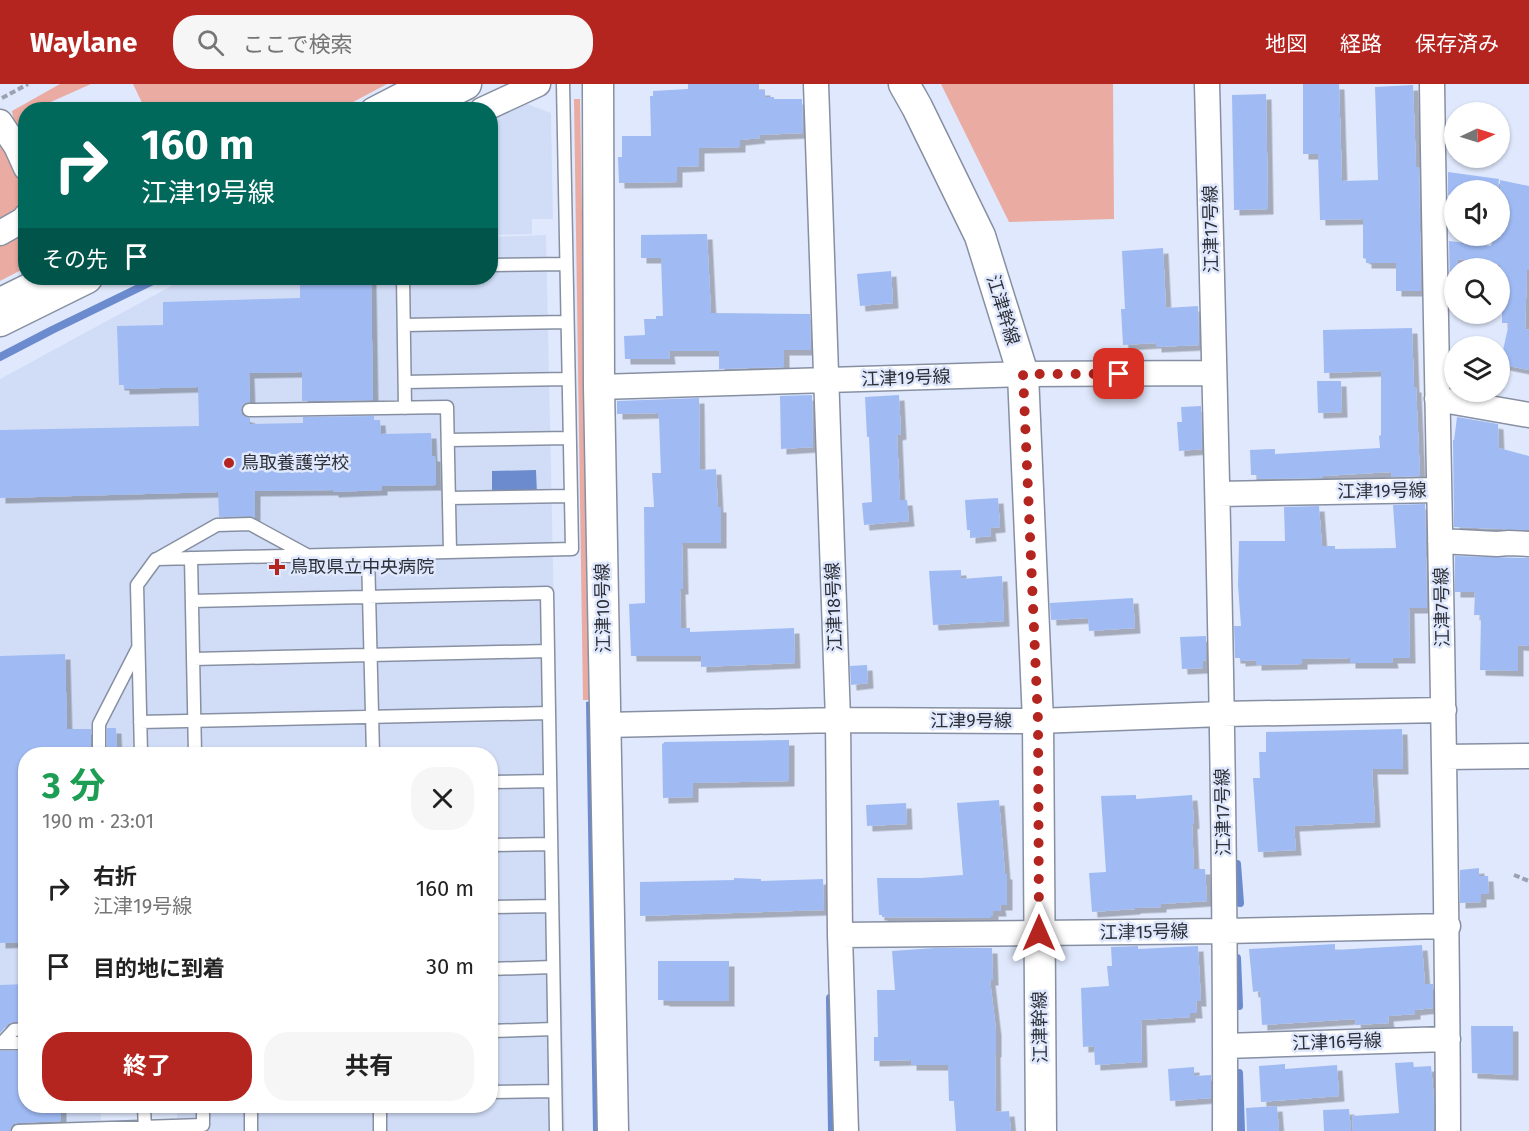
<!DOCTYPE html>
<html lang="ja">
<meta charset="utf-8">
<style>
:root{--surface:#fff;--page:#f6f6f6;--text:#222;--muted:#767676;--accent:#b42520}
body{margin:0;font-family:"Fira Sans","Noto Sans JP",sans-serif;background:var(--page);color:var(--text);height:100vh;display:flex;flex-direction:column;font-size:22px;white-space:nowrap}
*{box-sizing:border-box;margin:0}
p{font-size:20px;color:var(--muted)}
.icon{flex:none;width:33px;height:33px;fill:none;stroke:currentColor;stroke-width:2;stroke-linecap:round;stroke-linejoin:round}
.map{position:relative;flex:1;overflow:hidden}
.panel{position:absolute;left:18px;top:663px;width:480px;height:366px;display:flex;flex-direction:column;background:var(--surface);border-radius:24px;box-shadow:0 2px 4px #0004}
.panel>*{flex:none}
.hud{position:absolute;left:18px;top:18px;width:480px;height:183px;border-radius:24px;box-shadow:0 2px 4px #0004;background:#00695c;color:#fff;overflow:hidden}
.needle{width:39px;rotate:86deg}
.tools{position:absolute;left:1444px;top:18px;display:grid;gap:12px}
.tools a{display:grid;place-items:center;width:66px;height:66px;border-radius:50%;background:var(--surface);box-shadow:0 2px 4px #0004;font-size:30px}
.pin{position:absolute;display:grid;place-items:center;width:51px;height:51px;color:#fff;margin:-26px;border-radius:12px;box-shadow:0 3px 9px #0006}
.me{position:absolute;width:66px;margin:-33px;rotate:0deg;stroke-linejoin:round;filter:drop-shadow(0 0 4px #0008)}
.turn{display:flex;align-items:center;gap:21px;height:126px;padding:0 24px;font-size:27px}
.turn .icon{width:78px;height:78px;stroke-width:2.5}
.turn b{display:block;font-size:42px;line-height:51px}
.then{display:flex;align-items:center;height:57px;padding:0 24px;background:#0003;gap:12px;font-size:22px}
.round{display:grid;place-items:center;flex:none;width:63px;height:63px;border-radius:24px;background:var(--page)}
.head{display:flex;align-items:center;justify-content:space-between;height:102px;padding:0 24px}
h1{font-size:36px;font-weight:700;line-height:45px;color:#1e9e55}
.cta{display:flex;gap:12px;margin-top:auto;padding:12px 24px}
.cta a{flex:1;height:69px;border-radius:24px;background:var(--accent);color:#fff;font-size:24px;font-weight:700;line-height:69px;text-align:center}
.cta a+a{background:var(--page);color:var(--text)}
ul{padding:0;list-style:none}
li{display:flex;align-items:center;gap:18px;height:78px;padding:0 24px}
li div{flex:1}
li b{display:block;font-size:22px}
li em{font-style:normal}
header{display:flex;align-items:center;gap:36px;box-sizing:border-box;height:84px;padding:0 30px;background:var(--accent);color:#fff}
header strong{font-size:28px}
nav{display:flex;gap:33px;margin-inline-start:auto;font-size:21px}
.search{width:420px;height:54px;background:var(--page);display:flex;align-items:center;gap:15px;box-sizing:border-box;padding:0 21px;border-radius:24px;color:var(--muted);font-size:22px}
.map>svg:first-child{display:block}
.built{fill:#d1ddf7}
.green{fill:#eaaba2}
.water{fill:#6c8bcf}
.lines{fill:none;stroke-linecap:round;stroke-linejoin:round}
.stream{stroke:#6c8bcf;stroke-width:8}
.building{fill:#a0bbf4;filter:url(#shadow)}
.service-casing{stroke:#8790a2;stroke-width:15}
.minor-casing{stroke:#8790a2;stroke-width:27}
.tertiary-casing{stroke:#8790a2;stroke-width:33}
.path{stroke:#9ba1b1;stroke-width:4;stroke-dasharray:6 3;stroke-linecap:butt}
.service{stroke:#fff;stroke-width:12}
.minor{stroke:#fff;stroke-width:24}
.tertiary{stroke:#fff;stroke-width:30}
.route{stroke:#b42520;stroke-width:10;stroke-dasharray:0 18}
.poi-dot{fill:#b42520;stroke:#dfe8fc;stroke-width:2}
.labels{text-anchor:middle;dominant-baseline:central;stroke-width:5;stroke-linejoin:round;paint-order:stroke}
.street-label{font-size:18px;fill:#2d3038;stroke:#dfe8fc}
.poi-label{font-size:18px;fill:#2d3038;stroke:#dfe8fc;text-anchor:start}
</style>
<header>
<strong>Waylane</strong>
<div class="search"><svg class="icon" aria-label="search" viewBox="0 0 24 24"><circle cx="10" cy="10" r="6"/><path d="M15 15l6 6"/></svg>ここで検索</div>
<nav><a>地図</a><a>経路</a><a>保存済み</a></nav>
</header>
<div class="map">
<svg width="1529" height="1047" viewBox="0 0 1529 1047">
<defs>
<filter id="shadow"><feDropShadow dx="5.5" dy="5.5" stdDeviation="0" flood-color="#0004"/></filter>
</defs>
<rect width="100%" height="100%" fill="#dfe8fc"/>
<!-- built -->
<path class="built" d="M522,18L551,29L553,135H532V150L491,151L490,35Z
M546,151L565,1047H177V1022H490V670H26V1022H101V1047H0V295L186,194H490L491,153Z"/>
<!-- green -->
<path class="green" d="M60,0H91L35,25L26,26L25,30L23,32L25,42V69L16,50L12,27Z
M133,0H387L340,25H145Z
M941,0H1113L1114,135L1009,138Z
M574,15H580L589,533L590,616H583Z
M0,57L7,63L26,99L25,121L0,141Z
M25,142V184L0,197V156Z"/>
<!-- water -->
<path class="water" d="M536,386L537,410L492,411V387Z
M591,617L599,1047H593L586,618Z"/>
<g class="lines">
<!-- stream -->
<path class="stream" d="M0,273L52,246L159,194
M1237,780L1240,819
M1237,874L1239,922
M830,914L832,1047
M1239,989L1241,1047"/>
</g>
<!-- building -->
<path class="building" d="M688,0H759V6H765V13H774V15H802L803,49L759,51L760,54L740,56V63L699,64V82L677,83V98L619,99L618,73H622V52H651L650,12H653V7L688,5Z
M1303,0H1339L1342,97L1378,96L1375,3L1413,1L1416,83H1419L1421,207H1396V179H1366V175L1363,174V135L1320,136L1318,70H1303Z
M1266,10L1268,125L1234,126L1232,11Z
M1448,88L1499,95L1498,106H1455V112L1448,111Z
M1500,96L1529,102V186H1527L1525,245L1529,246V286L1500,280L1509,239H1502V223H1500V181L1458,175V184H1455V207H1450L1449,157L1491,162L1493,152H1500Z
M707,150L711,229L810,230L811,266H784V283L719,285V267H669L670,275H625L624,252L645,251L644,235H656V232H663L661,174H641V151Z
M1163,164L1166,224L1198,222L1199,261L1156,263V259L1123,261L1121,225H1125L1122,167Z
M891,187L893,219L860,222L857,190Z
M300,194H371L373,316L302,317V288L249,289L250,318L245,319L242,322L241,327L242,331L246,333L250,334V340L303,339V333L374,332V336H380L381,350L431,349L432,372H435L436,401L382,402V406L333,408V406L255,407V434L250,432L219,433L218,408L0,414V346L199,342L198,303L124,305V301H119L117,242L163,241V218L300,214Z
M1412,244L1414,303H1416L1420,392L1391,393V388L1323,392V394L1258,395L1257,391H1251L1250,366L1275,365V370L1380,364L1379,352L1381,351V287L1324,289L1323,246Z
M1317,297H1341L1342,328L1318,329Z
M812,311L813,363L781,365L780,312Z
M899,311L901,350L897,351L900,416H907L909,437L864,441L862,419L872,418L869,353H867L865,313Z
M699,314L700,386L716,385L718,423H721V459H682L683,505H680L681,544H690V548L794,544L795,579L701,583V572H631L629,520L645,519L644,423H654L652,389H661L659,335L658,334V329L617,330V317Z
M1201,322L1202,365L1179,367L1177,338H1182L1181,323Z
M1457,333L1498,340L1499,364L1529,372V446L1454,443L1453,356H1454Z
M998,414L1000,443L990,444L991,452L970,454V446H967L965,416Z
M1425,420L1427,524H1409L1410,574H1392L1393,579H1350V574L1302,575V580L1256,581V576L1240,577V574H1235L1234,542H1241L1238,501L1239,457H1285L1284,423L1319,422L1322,462H1335V465L1396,464L1393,421Z
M1455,472L1529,474V562L1518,561V587L1480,586L1481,531H1474L1475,508H1455Z
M961,486V495L1002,492L1004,537L933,541L929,487Z
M1133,514L1135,544L1089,547L1088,534L1051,536L1050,519Z
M1206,552V576L1203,577V584L1182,585L1180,553Z
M65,570L67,645H91V670H26V858L0,859V572Z
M867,581L868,599L851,601L850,582Z
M107,644H116L117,670H107Z
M1402,645L1403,685H1372L1375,738L1294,742L1296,766L1258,768L1253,694H1260L1259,668H1266V648Z
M789,656V697L693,699V713L663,714L662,660L664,659V658Z
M1136,711V715L1192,711L1194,739L1192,740L1194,785H1205L1207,817L1161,820V823L1135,824V825L1092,828L1089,789L1106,788L1101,712Z
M999,716L1005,790H1007V821H1000L1001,827H993V832H991V834L882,833V831H879L877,794H921L963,791L957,719Z
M906,719L907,740L867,742L866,721Z
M1479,784V792H1488L1489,810H1481V818L1460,819V786Z
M734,794L761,795V797L823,795L824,826L640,832V798L734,796Z
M1335,860V866L1422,861L1425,900H1433V924L1415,926V930L1388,932L1389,939L1356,941L1355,935L1262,941L1260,907L1253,908L1249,865Z
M1138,862V865L1198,862L1201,917H1196L1197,929H1190V933L1141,936L1142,978L1095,981L1094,962L1083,963L1081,904L1109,902L1107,882H1112L1111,863Z
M935,864H992L993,896H990L996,946V968H995L996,1028L1009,1027L1011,1047H956L954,1017H949L948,981H911V976L874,977V953H878L877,906H895L892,867Z
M658,877H729V917H664V916H658Z
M26,900V937L13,938L8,940L0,949V901Z
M1471,942H1513V991L1472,989Z
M0,967H26V1022H61V1037L18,1039L13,1040L10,1047H0Z
M1413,978L1414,983L1431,982L1434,1015V1047H1353L1352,1032L1399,1029L1395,979Z
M1285,980V985L1337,981L1339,1012L1261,1018L1259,982Z
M1194,983V992L1211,991V1014L1170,1017L1168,985Z
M1277,1022L1279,1047H1247L1246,1024Z
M1349,1025L1351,1047H1324L1323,1026Z"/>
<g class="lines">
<!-- service casing -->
<g class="service-casing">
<path id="service" d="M490,181L566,180
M403,194L405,324
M404,241L567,238
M405,298L568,295
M249,326L447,323L450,468
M448,356L569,354
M449,414L571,412
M368,470L373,670
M191,474L195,670
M157,475L217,441L250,440L307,471
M192,517L547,509L556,1047
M193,575L548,567
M140,638L549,629
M99,670V640L138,564
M141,670L137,501L156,475L572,465L563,0
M490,698L550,697
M490,761L551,760
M490,823L552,822
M490,885L553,883
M490,947L554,945
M0,959H26
M2,959L14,946L26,945
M490,1008L555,1007
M144,1022L145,1047
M251,1022V1047
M380,1022V1047
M18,1047L203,1041V1022"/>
</g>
<!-- minor casing -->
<g class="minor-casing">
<path id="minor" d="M816,0L838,636L840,851L846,1047
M1207,0C1216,349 1226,698 1225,1047
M1432,0C1437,349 1447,698 1448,1047
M373,26L423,0
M482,26L538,0
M0,38L16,62L26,84
M0,149L23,136L26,132
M0,216L45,194
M599,303L1023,290L1214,289
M1437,315L1529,331
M1218,410L1439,406
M1440,457L1497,460L1509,459L1529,460
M605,641L838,636L1038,637L1222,630L1444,626
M1444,673L1529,672
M840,851L1225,847L1448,842
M1225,962L1448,955"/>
</g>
<!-- tertiary casing -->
<g class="tertiary-casing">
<path id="tertiary" d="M598,0L599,303L613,1047
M904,0L917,23L980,152L1023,290L1038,637L1041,1047
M416,26L466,0
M0,237L87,194"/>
</g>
<!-- path -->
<path class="path" d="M2,14L28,0
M1514,791L1529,797"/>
<!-- service -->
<use href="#service" class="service"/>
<!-- minor -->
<use href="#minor" class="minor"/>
<!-- tertiary -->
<use href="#tertiary" class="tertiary"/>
</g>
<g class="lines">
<!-- route -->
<path class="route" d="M1039,849L1038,637L1023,290H1119"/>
</g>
<!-- markers -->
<g class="poi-dot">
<circle cx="229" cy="379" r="6"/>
<path d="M274 474h6v6h6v6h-6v6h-6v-6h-6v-6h6z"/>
</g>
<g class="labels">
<!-- street labels -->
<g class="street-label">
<text transform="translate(1211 145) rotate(-91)">江津17号線</text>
<text transform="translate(1003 226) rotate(73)">江津幹線</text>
<text transform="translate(906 294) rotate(-2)">江津19号線</text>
<text transform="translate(1382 407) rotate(-1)">江津19号線</text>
<text transform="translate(834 523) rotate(-92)">江津18号線</text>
<text transform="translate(1442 523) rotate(-91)">江津7号線</text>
<text transform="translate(603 524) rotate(-91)">江津10号線</text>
<text x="971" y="637">江津9号線</text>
<text transform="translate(1223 728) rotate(-91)">江津17号線</text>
<text transform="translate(1144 848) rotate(-1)">江津15号線</text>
<text transform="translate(1040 943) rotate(-91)">江津幹線</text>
<text transform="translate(1337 958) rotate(-2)">江津16号線</text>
</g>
<!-- poi labels -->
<g class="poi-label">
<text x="241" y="379">鳥取養護学校</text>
<text x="290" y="483">鳥取県立中央病院</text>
</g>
</g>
</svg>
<div class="tools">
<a><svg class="needle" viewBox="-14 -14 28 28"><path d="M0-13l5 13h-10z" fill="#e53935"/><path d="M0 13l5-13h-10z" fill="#767676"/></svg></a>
<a><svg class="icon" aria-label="sound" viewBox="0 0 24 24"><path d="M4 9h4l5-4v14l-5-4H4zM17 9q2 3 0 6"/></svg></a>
<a><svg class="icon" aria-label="search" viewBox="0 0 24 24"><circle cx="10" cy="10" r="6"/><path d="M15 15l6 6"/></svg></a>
<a><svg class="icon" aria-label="layers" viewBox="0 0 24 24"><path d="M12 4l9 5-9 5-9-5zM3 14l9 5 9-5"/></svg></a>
</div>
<div class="pin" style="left:1119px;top:290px;background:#d93025"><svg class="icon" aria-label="arrive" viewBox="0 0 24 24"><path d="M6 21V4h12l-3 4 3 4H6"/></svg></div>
<svg class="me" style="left:1039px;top:849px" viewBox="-20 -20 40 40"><path d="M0-17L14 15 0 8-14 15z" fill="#b42520" stroke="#fff" stroke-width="4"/></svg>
<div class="hud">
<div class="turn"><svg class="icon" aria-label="right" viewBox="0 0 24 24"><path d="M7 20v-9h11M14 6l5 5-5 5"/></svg><div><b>160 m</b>江津19号線</div></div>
<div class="then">その先<svg class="icon" aria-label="arrive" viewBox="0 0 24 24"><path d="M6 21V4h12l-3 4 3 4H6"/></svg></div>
</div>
<section class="panel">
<div class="head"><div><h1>3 分</h1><p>190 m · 23:01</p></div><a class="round"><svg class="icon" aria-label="close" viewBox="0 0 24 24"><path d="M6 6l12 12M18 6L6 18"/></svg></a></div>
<ul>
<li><svg class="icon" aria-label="right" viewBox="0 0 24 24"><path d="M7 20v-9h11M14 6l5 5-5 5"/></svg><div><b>右折</b><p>江津19号線</p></div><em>160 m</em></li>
<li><svg class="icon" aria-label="arrive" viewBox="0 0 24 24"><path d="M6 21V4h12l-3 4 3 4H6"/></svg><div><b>目的地に到着</b></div><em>30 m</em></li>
</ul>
<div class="cta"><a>終了</a><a>共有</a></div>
</section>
</div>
